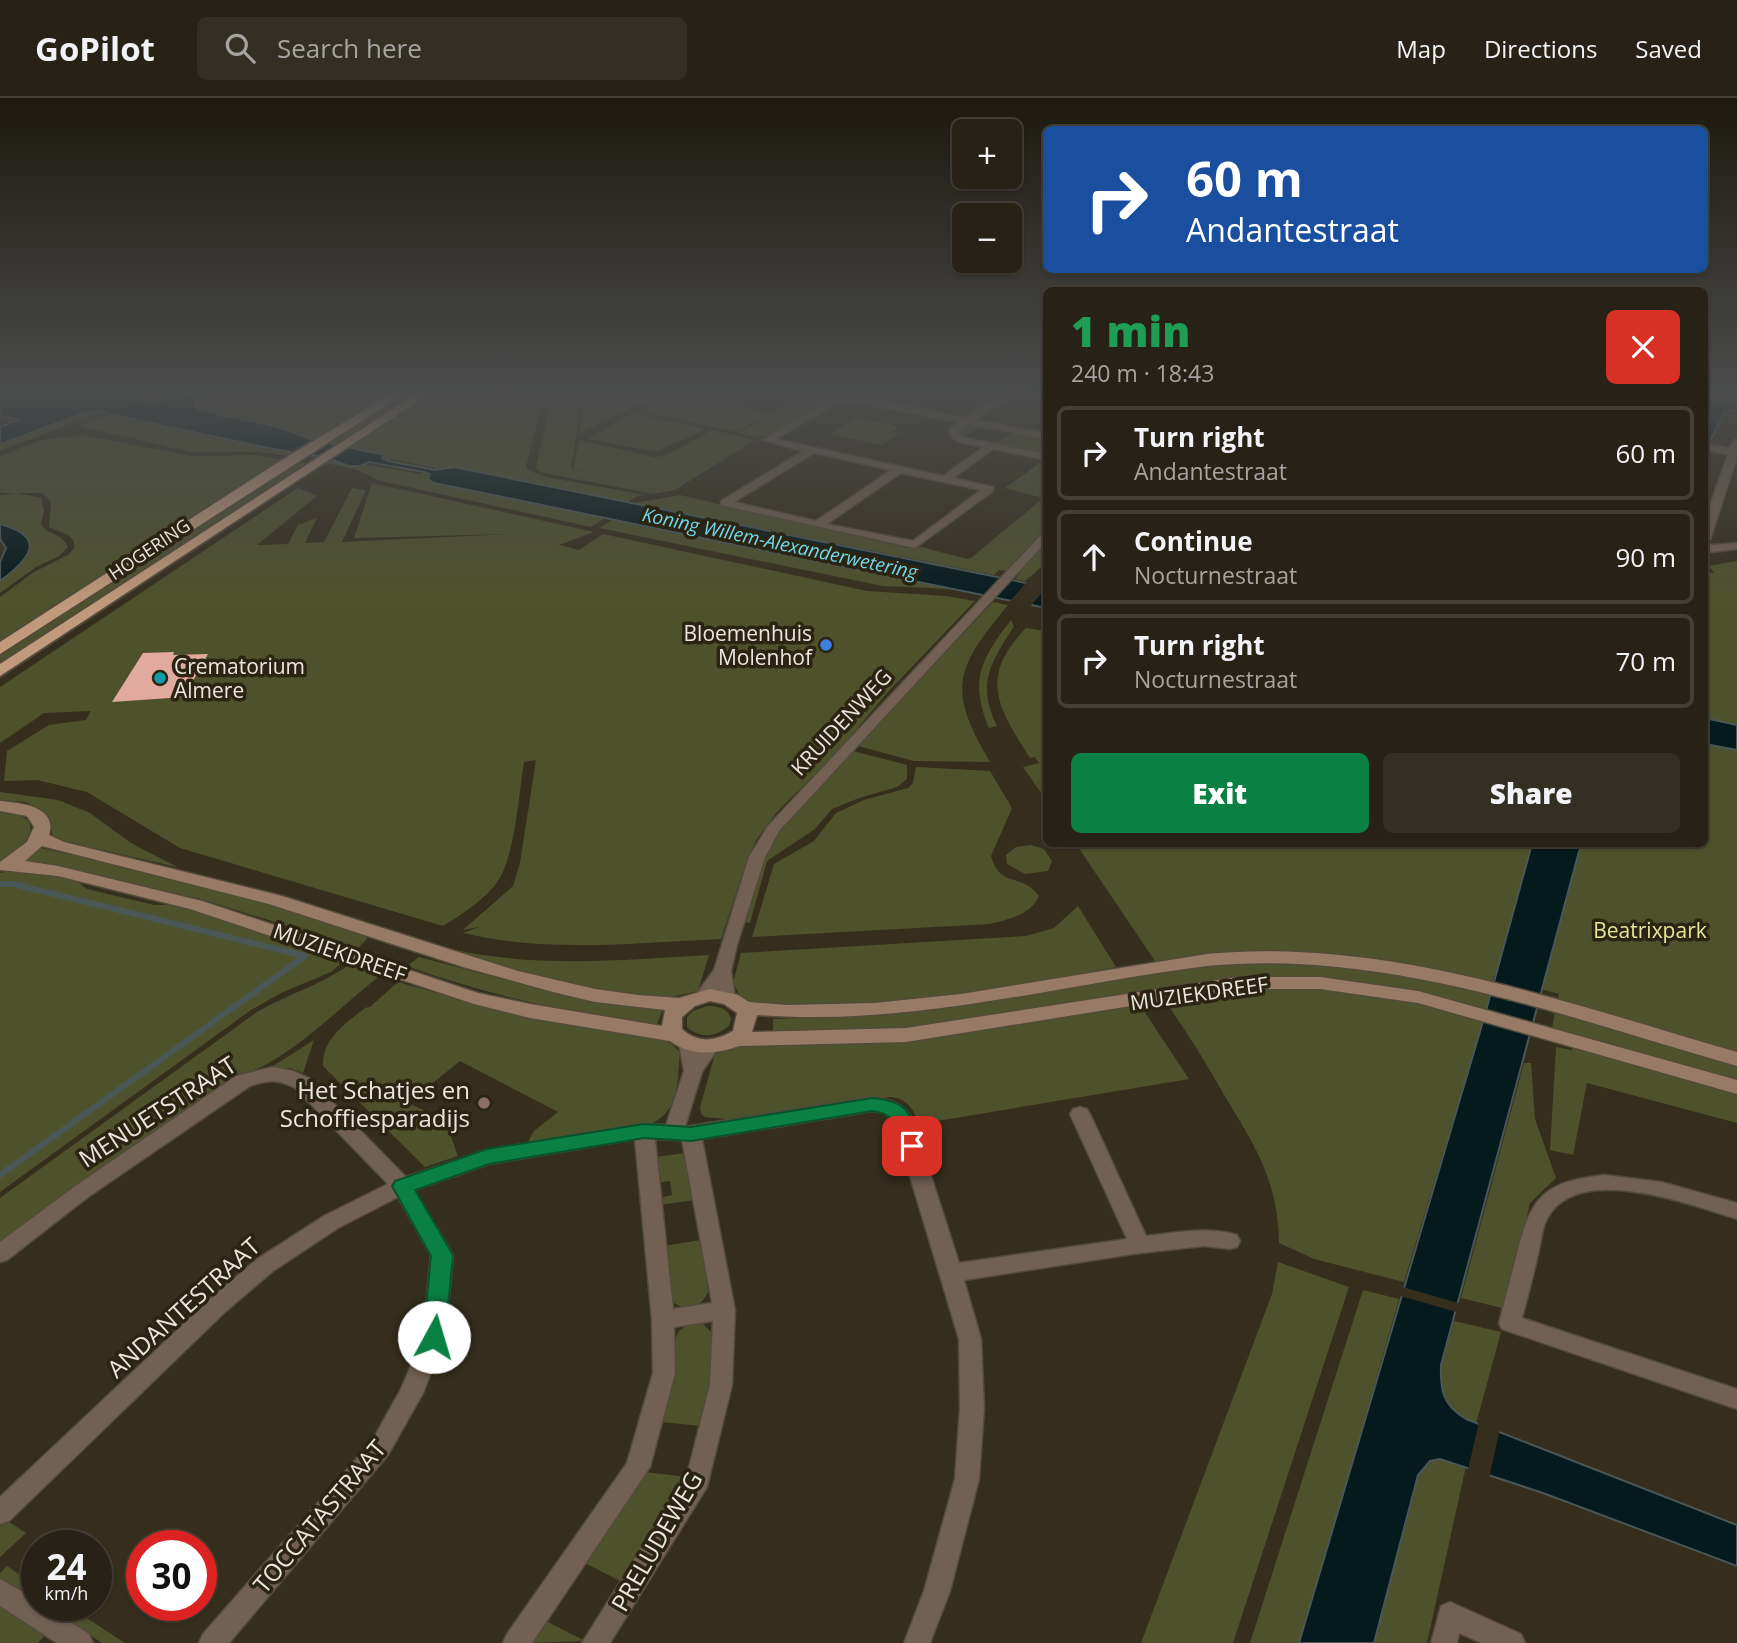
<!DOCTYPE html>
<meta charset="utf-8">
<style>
:root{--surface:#282216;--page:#342f23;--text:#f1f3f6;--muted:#a5a4a1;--line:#443f35;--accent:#0b8043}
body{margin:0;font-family:"Open Sans",sans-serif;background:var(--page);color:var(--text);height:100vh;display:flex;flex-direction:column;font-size:26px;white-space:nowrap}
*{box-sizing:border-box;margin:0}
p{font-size:23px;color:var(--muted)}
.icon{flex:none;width:38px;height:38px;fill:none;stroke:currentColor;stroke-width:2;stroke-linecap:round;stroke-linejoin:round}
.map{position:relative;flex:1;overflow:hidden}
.drawer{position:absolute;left:1043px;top:189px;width:665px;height:560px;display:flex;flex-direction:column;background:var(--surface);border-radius:10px;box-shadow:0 2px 5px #0004,0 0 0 2px var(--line)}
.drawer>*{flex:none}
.banner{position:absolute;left:1043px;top:28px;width:665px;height:147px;border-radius:10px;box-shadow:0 2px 5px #0004,0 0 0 2px var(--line);background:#1a4fa0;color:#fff;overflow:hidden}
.buttons{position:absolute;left:952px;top:21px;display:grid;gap:14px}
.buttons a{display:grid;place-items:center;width:70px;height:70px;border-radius:10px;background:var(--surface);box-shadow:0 2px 5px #0004,0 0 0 2px var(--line);font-size:35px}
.speed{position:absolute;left:21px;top:1432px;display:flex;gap:14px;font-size:35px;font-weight:700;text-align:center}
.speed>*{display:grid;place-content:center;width:91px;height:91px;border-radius:50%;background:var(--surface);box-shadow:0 2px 5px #0004,0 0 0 2px var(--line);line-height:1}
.speed small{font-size:18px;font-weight:400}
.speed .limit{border:10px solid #d22;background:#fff;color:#111}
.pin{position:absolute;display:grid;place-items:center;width:60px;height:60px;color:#fff;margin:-30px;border-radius:14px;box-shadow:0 4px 10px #0006}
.me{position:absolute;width:77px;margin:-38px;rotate:6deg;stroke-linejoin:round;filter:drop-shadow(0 0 5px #0008)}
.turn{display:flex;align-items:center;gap:24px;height:147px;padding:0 28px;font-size:32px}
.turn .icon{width:91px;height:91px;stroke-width:2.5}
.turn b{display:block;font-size:49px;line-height:60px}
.round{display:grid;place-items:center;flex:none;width:74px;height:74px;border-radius:10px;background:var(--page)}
.summary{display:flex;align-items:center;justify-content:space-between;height:119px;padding:0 28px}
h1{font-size:42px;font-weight:800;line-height:52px;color:#1e9e55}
.button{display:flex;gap:14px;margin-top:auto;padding:14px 28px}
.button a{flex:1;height:80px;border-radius:10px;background:var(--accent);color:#fff;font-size:28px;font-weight:800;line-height:80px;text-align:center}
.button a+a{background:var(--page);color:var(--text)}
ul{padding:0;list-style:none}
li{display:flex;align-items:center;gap:21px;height:94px;margin:0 14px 10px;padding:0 14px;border:4px solid var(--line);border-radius:10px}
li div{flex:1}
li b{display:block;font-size:26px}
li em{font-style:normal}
header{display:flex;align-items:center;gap:42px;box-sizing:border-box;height:98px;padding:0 35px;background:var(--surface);border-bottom:2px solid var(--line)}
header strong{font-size:33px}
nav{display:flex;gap:38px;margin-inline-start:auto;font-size:24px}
.search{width:490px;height:63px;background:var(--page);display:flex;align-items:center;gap:18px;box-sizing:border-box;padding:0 24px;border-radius:10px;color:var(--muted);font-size:26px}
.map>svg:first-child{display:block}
.green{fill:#4e522c}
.water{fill:#051a1d;stroke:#4a5756;stroke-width:2}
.pier{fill:#352e1d}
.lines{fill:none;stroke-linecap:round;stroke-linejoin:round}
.stream{stroke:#4a5756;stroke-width:6}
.building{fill:#e2aa9e}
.minor-casing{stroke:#524b3b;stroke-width:3}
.secondary-casing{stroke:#524b3b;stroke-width:3}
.trunk-casing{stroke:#524b3b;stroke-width:4}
.minor{fill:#726053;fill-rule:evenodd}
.secondary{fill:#977b66;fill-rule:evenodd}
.trunk{fill:#c19a7c;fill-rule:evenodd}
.route{fill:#0b8043;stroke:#07532c;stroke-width:2}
.shop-dot{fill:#3f7fe0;stroke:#2b2413;stroke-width:2.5}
.culture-dot{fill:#0f9aa8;stroke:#2b2413;stroke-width:2.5}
.education-dot{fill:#8d6e63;stroke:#2b2413;stroke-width:2.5}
.labels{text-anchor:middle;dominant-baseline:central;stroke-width:7;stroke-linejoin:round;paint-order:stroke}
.far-street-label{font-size:18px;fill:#eae6db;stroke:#2b2413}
.far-water-label{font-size:19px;font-style:italic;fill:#71d7ea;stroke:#2b2413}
.poi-label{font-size:21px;fill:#eae6db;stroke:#2b2413;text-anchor:end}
.street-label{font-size:21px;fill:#eae6db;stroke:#2b2413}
.park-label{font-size:21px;fill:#dfe79b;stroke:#2b2413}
.near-poi-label{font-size:24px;fill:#eae6db;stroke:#2b2413;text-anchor:end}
.near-street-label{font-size:24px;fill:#eae6db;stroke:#2b2413}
</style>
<header>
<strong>GoPilot</strong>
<div class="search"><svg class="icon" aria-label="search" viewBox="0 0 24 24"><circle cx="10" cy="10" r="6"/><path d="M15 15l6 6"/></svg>Search here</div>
<nav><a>Map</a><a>Directions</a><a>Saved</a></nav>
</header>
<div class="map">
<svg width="1737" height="1545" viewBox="0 0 1737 1545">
<rect width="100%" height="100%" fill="#352e1d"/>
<!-- green -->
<path class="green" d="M211,294H395L313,342L278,329L199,312L194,307L195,302Z
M406,294H420L336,347L324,345Z
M429,294H545L526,368L528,372L546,379L646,397L638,398L628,404L454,369L435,372L436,370L392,361L388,363L381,360L385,357L344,349Z
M553,294H583L571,371L628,382L573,371L579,342L654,359L665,358L712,332L755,342L675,392L653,396L544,375L537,372L536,368Z
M586,294H667L579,335Z
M679,294H686L770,316L737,334L640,313Z
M815,295L829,298L830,301L767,337L757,339L739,335L807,296Z
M92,312L101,314L0,353V346Z
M633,315L706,331L656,354L588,341Z
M110,316L268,350L299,354L292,358L258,354H190L79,328Z
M858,320L899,328L892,334L899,336L881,347L830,336Z
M973,326L980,328L966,338L967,340L995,346L1013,334L1046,341V357L964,340L960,338L959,332Z
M82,337L192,358L256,357L284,362L0,544V499L34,474L68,457L74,450V443L68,437L49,429L51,404L42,395H0V358L42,342Z
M328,360L420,376L424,374L431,376L435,385L606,419L591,429L381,383L354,371L321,364Z
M295,363L307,366L0,567V554Z
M1041,364L1046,365V430L1006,473L999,472L994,477L635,405L680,397L907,450L921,449L967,461L971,460L1043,400L1005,390Z
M372,385L594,434L559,447L579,452L603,436L867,493L946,498L975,503L888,594L839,652L777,714L757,741L748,759L721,841C634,845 548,855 463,835L479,829L463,832L513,788L520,765L536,662L524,664C519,695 515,752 501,778C490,798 463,816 443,828L180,750L87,694L37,682L4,683L7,653L49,627L86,622L91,613L44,615L0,645V589L298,390L317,398L257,447L288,446L298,427L317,420L305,445L324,444L352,390L366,392L342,444L509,436L354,440Z
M17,395L41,400L44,413L41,426C48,438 63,435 68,449L59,458L36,469L0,495V483L25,460L16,430L0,426V397Z
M614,421L954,491L883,488L599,430Z
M1046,444V465L1025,483L1015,481L1019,476L1016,475Z
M1737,463V957L1557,906L1559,896L1494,878L1491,890L1367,863L1157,866L1076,746H1704L1705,475H1714L1709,468L1713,467Z
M993,504L1008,507C956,570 946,590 990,664L914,663L858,648Z
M1011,522L1014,528C991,565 976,585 997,628L989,630C969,582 981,561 1011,522Z
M1026,530L1046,533V702L1023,669L1039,665L1035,659L1030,660C998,610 978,579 1026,530Z
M853,653L907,667V681L897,689L859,700L832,711L815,731L767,763L750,825L744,824L768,746Z
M916,669L990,673L1012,710L991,758C1000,791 1022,774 1039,798C1031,817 1007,822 989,826L752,839L774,766L814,743L836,715L864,702L908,690L913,685Z
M0,694L58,702L90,715L131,745L177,769L59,742L53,739L48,717L26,704L0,702Z
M0,715C51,716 29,748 0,764Z
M1031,747L1044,751L1052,763L1048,773L1025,776L1007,766L1006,757L1016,749Z
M41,750L258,799L364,835L367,841L358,850L201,801L26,762Z
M15,772L55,777L77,783L87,791L154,807H179L346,861L331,874L283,894L251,912L0,1094V775Z
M1078,808L1116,869L974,898L810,911L752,905L741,899L733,885L741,855L1026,838L1054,830Z
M455,852C539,870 624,862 709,857L698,893L660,901L634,898L559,884L448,854Z
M419,859L546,893L663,911L656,929C572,914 488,898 407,868Z
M1253,862L1390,873L1490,896L1486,913L1308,882L932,929L773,935V921L885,917L1203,866Z
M353,864L383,875C342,907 291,961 242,977L0,1148V1100L257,914C288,896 324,886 353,864Z
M398,884L529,921L667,942L680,954C677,982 681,1010 653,1025L528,1044L534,1033L558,1014L460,963L408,1005L445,1022L458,1058L425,1069L323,968C322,941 346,925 365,910L370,909Z
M1246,889L1319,890L1419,904L1483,923L1404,1184L1314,1161L1279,1145C1278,1074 1248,1039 1215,981C1200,955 1183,929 1166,904L1210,893Z
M1138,904L1189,981L919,1026C913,1010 907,1000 890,999L726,1021L705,1019L701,1016L700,1009L715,956L730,947L813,946Z
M707,908C718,908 728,910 731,921L729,928C716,939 700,941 687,929V919L693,913Z
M1555,914L1737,965V985L1552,931Z
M314,942L303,975L290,970H270Z
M1575,946L1737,993V1025L1587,985L1573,1057L1550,1052L1556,949L1572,952Z
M1524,965H1531L1535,1021L1556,1080L1530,1105L1506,1211L1461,1200Z
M685,1055L695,1102L659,1107V1100L672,1097L670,1083L656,1085V1059Z
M701,1142L708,1194C701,1210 685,1215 672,1203L664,1148Z
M1278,1164L1349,1189L1233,1545H1141L1272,1196Z
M1363,1192L1399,1201L1300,1545H1250Z
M1454,1223L1501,1234L1476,1326C1423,1305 1442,1265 1454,1223Z
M690,1225H702L711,1234L713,1239L712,1284L701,1328L661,1324L676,1239L679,1233Z
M1440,1361L1466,1368L1427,1545H1374L1418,1377L1430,1363Z
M645,1374L687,1379L622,1484L585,1465Z
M6,1422L26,1435L0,1459V1428Z
M7,1468L37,1488V1504L0,1480V1475Z
M0,1504L48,1534L38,1545H0Z
M79,1515L125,1545H102L70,1524Z
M546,1523L585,1543L531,1545Z"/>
<!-- water -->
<path class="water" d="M0,294H118C147,314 180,294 211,294L194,303V307L199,312L278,329L313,342L385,357L382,360L388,363L435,372L454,369L1046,489V510L434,385L428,381L430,376L424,374L369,364L361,368H349L328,360L268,350L92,312L0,346V329L18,322L0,317Z
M1737,302V311L1725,314L1708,347L1705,360V305Z
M0,426C48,439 30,461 0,483V464L6,450L0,441Z
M1705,620L1737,627V652L1705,646Z
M1532,746H1581L1441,1267C1440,1292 1443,1308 1466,1321L1737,1427V1468L1543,1395L1440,1361L1430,1363L1418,1377L1374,1545H1299L1484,920Z"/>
<!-- pier -->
<path class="pier" d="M1028,483L1046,486V490L1029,510L1008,505Z
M1399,1188L1462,1206L1460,1215L1397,1197Z
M1479,1323L1500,1331L1489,1380L1468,1372Z"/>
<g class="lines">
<!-- stream -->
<path class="stream" d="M0,786H13L305,858L0,1077"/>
</g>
<!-- building -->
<path class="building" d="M174,554L173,557L208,556L184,599L112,604L143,555Z"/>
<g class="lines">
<!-- minor casing -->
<g class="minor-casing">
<path id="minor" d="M812,294H844L848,297L966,320L1006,294H1015L976,322L1046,335V341L969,326L959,333V336L965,340L1046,356V362L993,351L953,380L993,389V393L915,450L721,407V403L803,353L762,342L832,300L813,296ZM842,302L959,324L949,332L951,339L959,344L983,349L943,378L776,341ZM814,355L891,372L816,423L734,404ZM901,375L981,392L913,443L827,426Z
M1737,341V359L1710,442L1705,445L1713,447L1737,445V451L1712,454L1704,452V424L1728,356L1704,352V346L1730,350L1734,342Z
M1046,435V444L779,733L765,759L737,847L731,873L735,899L732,903H720L716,893L710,902H698L695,898L714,872L749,759L768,728L1042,436Z
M688,940L694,942L698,952C704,944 707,942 716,945L719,949L702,974L685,1029L872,999C891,1002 903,1005 913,1022L959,1165L1127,1141L1070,1016L1073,1011L1080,1009L1087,1011L1090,1016L1146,1138C1176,1135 1208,1128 1237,1137L1240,1143L1237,1149L1230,1151L1204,1148L1140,1155L964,1182L981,1241L984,1310L979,1381L950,1493L930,1545H904L924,1493L955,1381L960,1310L959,1241L893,1022L884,1015L872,1013L702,1041L735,1212L732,1287L707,1389L610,1545H582L687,1377L710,1287L713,1223L674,1229L675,1275L650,1369L532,1545H503L507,1536L627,1365L653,1275L652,1222L635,1041L489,1066L414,1092L453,1157L445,1239L423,1295L388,1357L229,1545H199L203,1536L372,1343L401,1291L423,1239L431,1157L398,1099L338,1130L273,1173L225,1214L9,1423L0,1426V1399L209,1202L257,1161L324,1118L388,1086L295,990C278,981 268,982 250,988L88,1099L7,1162L0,1164V1144L74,1089L236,978L273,969L293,973L309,980L406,1079L487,1052L644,1026L666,1027L684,973L679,946L682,942ZM655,1041L682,1042L712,1205L673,1211Z
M1604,1077L1661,1084L1737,1105V1121C1691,1107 1577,1063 1547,1121C1542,1130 1541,1143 1539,1152C1534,1175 1528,1197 1522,1220L1737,1291V1311L1502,1231L1499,1225C1505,1202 1511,1179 1517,1156C1531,1098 1544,1084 1604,1077Z
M0,1481L37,1502V1507H44L89,1536L93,1545H57L0,1508Z
M1450,1504L1521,1536L1525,1545H1482L1459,1535L1457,1545H1431L1441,1508Z"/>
</g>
<!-- secondary casing -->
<g class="secondary-casing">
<path id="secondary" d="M0,703C20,705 58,708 49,737L64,744L282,798L518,873L595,891L638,897L679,900L710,891L738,897L749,904L788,907L875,905L961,896L1207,856C1388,839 1566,905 1737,954V968C1565,919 1389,851 1207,868C1057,887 910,929 757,917L752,934L906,930L1237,879H1320L1418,893L1737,982V996L1418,905L1320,891H1237L906,944L739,948C716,957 690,958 670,943L530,920L474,906L190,811L58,778L0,772V764L27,744L34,729L27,718L0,713ZM42,748L269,806L463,869L553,894L595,904L665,912L662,928L530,906L478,895L202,803L58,768L25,763ZM710,903L724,906L737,915L733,933C716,943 698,946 682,931V919L695,908Z"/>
</g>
<!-- trunk casing -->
<g class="trunk-casing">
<path id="trunk" d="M394,294H407L0,556V544L277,365Z
M419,294H432L0,578V566Z"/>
</g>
<!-- minor -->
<use href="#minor" class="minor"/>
<!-- secondary -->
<use href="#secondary" class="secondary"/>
<!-- trunk -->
<use href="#trunk" class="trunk"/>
</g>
<!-- sky -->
<linearGradient id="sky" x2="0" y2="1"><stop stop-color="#1d1910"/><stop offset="0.58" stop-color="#4b4c4c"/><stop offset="1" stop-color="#4b4c4c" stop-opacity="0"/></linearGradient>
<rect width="1737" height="510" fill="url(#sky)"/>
<!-- route -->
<path class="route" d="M872,1000C910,1003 910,1016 922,1048L919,1053L912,1055L905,1053C894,1033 900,1016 872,1013L691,1043L644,1040L489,1066L415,1092L453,1157L445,1239L442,1246L434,1249L426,1246L423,1239L431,1158L392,1088L395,1083L487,1051L644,1026L691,1029Z"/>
<!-- markers -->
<circle class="shop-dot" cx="826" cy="547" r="7"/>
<circle class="culture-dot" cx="160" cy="580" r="7"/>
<circle class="education-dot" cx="484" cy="1005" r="7"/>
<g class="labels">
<!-- far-street labels -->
<g class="far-street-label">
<text transform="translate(149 451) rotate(-34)">HOGERING</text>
</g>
<!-- far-water labels -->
<g class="far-water-label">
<text transform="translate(780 445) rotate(12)">Koning Willem-Alexanderwetering</text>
</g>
<!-- poi labels -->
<g class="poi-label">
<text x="812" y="535">Bloemenhuis<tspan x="812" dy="24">Molenhof</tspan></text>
<text x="174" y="568" text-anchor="start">Crematorium<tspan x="174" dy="24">Almere</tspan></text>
</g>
<!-- street labels -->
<g class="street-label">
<text transform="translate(841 624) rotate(-47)">KRUIDENWEG</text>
<text transform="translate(340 854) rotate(19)">MUZIEKDREEF</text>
<text transform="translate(1199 895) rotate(-8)">MUZIEKDREEF</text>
</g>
<!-- park labels -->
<g class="park-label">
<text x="1650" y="832">Beatrixpark</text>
</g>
<!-- near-poi labels -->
<g class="near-poi-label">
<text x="470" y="991">Het Schatjes en<tspan x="470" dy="28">Schoffiesparadijs</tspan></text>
</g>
<!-- near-street labels -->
<g class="near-street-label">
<text transform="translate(157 1013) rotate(-33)">MENUETSTRAAT</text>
<text transform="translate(183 1209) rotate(-42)">ANDANTESTRAAT</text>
<text transform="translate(319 1418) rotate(-50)">TOCCATASTRAAT</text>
<text transform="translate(656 1443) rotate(-60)">PRELUDEWEG</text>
</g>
</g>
</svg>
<div class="buttons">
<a>+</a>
<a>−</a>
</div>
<div class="speed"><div>24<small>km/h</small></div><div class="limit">30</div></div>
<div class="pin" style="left:912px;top:1048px;background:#d93025"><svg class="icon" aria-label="arrive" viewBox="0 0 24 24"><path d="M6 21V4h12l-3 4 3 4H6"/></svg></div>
<svg class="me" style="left:434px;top:1239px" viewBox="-20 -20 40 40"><circle r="19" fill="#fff"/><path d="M0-13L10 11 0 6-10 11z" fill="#0b8043"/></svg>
<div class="banner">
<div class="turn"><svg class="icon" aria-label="right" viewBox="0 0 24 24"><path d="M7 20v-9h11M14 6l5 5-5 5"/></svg><div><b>60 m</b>Andantestraat</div></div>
</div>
<section class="drawer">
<div class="summary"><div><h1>1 min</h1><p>240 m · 18:43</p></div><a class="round" style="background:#d93025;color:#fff"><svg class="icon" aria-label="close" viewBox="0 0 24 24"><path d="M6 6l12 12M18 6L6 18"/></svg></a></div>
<ul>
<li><svg class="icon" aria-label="right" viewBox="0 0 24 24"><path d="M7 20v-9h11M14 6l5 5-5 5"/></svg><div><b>Turn right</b><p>Andantestraat</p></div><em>60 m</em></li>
<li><svg class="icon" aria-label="ahead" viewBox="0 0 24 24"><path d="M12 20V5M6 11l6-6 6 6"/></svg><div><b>Continue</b><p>Nocturnestraat</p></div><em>90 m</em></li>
<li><svg class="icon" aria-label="right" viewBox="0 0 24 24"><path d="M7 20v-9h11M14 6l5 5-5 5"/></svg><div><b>Turn right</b><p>Nocturnestraat</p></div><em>70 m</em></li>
</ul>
<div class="button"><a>Exit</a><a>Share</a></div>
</section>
</div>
